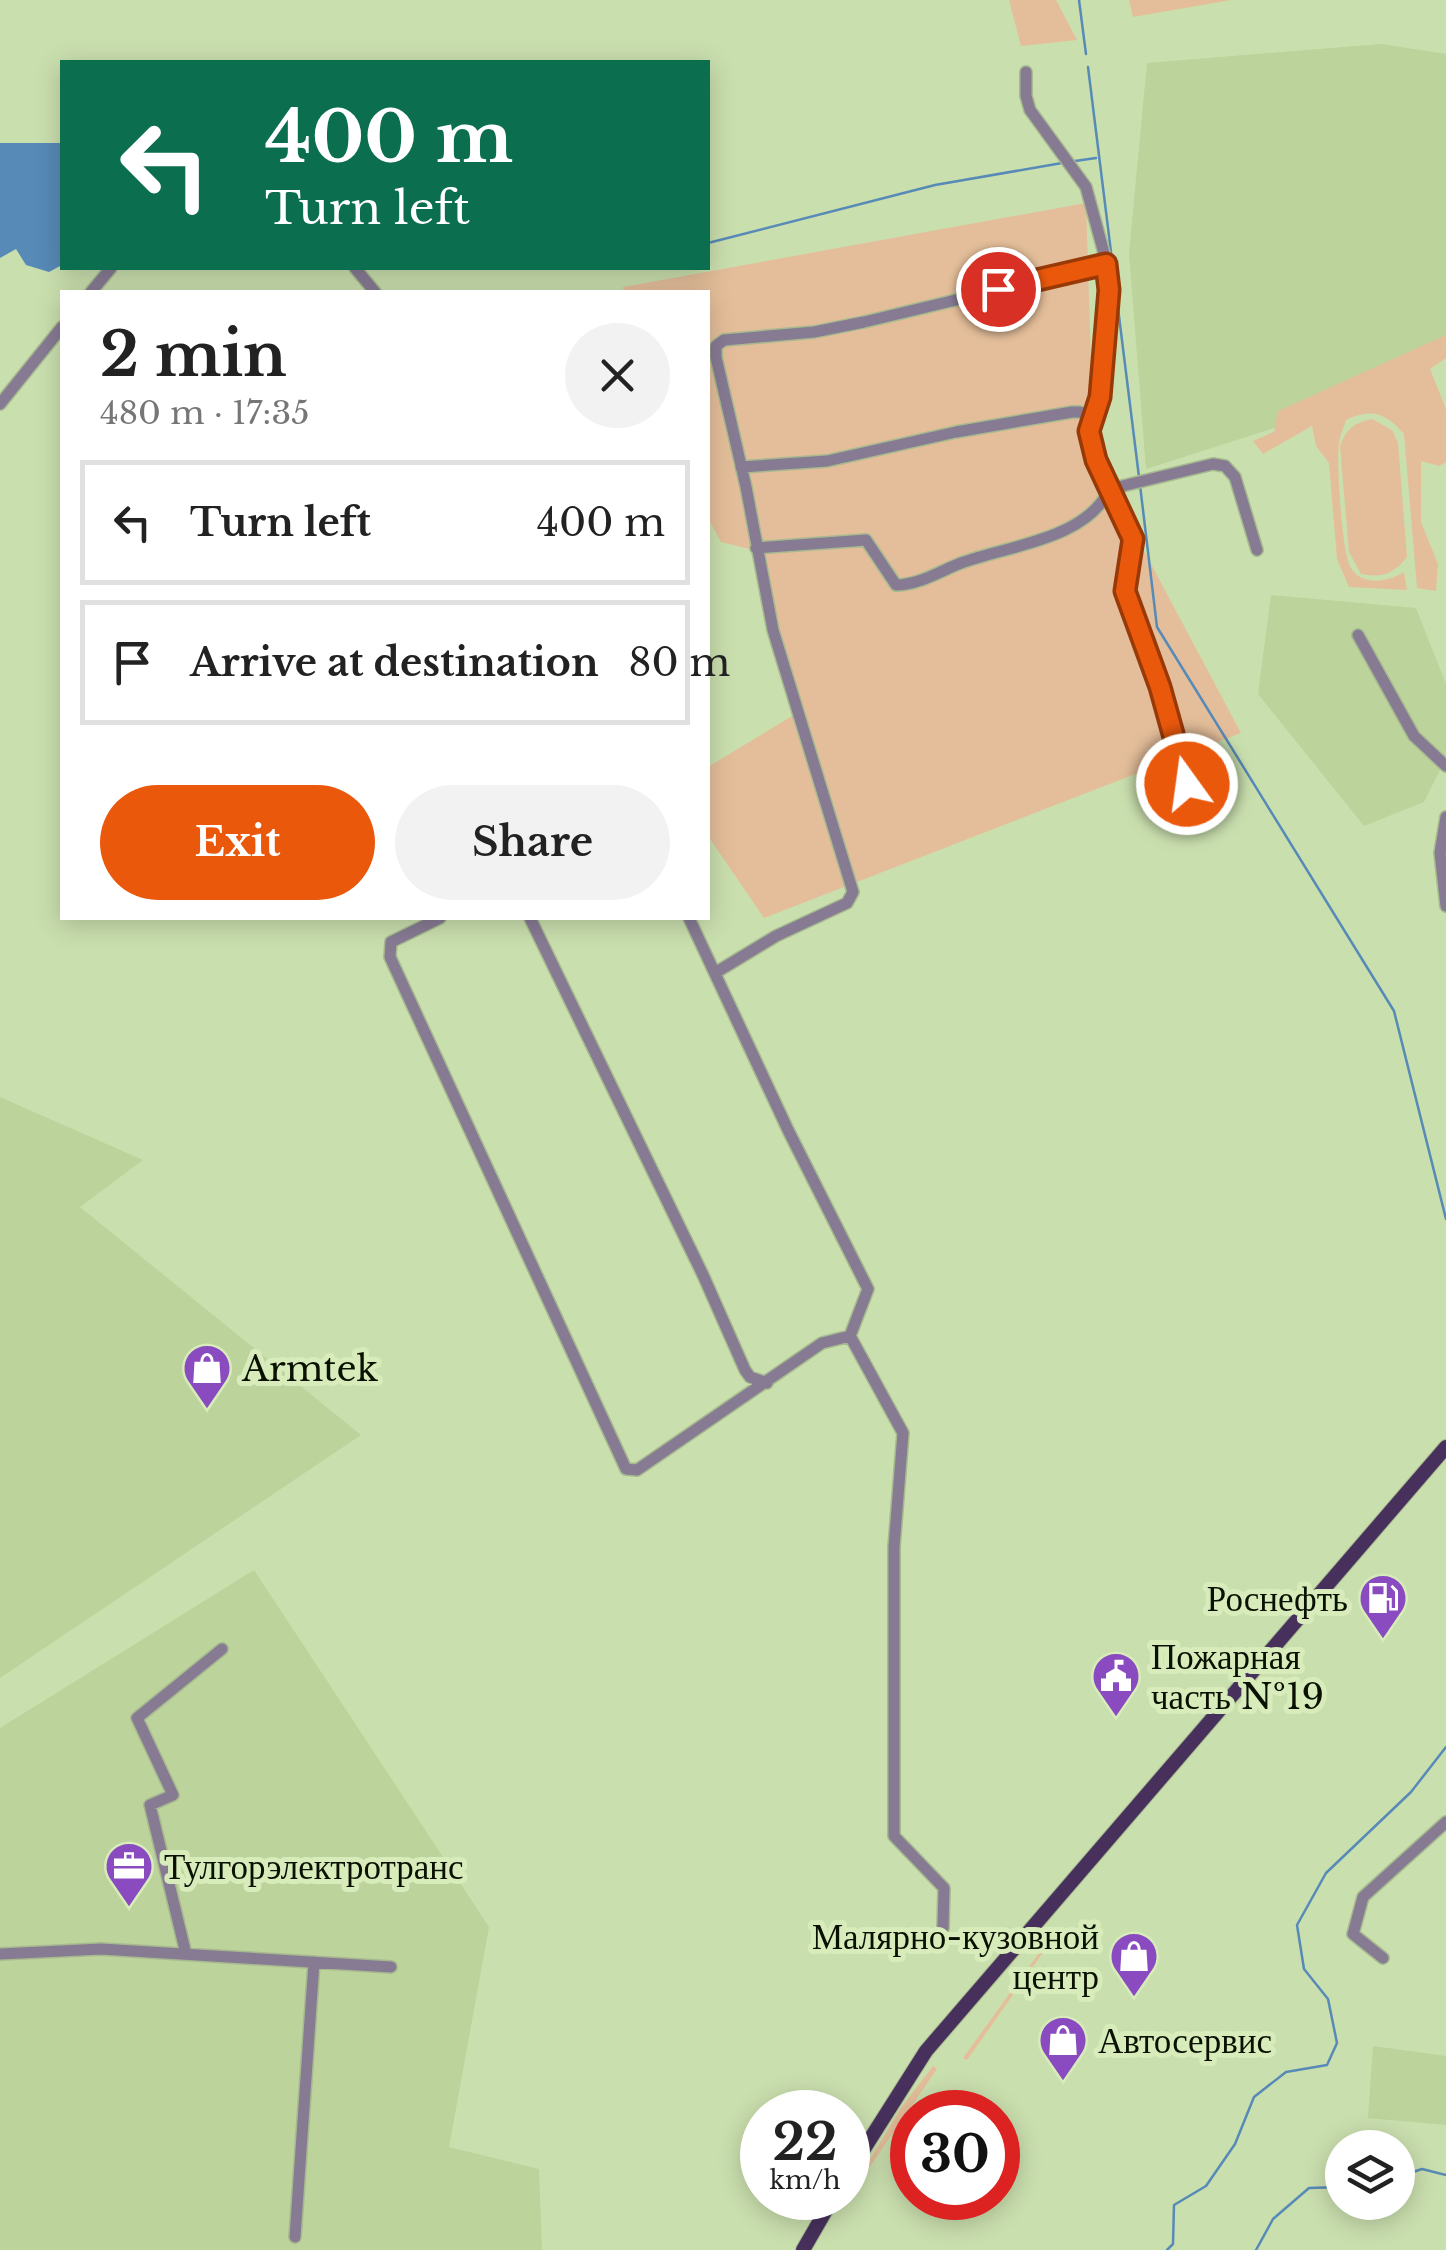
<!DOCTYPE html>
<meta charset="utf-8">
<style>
:root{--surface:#fff;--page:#f2f2f2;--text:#222;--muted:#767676;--line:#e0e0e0;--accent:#ea580c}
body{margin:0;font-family:"Libre Baskerville",serif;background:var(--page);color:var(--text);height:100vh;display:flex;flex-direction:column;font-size:38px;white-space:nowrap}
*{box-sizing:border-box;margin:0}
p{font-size:32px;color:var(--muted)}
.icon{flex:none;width:55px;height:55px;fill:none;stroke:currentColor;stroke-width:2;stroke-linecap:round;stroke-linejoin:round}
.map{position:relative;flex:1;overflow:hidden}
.details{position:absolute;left:60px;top:290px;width:650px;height:630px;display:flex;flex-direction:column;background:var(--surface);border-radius:0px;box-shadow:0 5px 25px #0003}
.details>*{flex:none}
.guide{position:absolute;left:60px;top:60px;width:650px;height:210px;border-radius:0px;box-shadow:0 5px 25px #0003;background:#0b6e4f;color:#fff;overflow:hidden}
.controls{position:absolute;left:1325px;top:2130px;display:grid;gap:20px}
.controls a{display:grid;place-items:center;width:90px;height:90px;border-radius:50%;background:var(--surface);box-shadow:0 5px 25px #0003;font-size:50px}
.speed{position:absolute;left:740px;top:2090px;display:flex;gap:20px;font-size:50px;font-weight:700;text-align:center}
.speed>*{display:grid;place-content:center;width:130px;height:130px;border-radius:50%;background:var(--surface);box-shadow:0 5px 25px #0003;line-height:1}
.speed small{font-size:25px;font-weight:400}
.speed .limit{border:15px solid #d22;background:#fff;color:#111}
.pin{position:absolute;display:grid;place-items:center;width:85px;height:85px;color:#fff;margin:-42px;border:5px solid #fff;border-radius:50%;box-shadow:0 2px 10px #0007}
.me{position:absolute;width:110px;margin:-55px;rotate:346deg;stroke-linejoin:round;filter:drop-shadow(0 0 8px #0008)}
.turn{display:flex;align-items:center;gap:35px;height:210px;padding:0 40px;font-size:45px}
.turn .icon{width:130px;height:130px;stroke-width:2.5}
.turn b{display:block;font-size:70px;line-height:85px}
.round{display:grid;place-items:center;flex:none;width:105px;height:105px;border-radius:52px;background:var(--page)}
.head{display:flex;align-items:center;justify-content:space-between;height:170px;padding:0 40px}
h1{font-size:60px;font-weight:700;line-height:75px}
.button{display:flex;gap:20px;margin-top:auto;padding:20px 40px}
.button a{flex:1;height:115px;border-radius:60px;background:var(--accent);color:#fff;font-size:40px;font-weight:700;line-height:115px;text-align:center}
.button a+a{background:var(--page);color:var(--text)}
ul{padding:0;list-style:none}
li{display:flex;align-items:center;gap:30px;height:125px;margin:0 20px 15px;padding:0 20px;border:5px solid var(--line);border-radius:0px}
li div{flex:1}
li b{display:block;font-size:38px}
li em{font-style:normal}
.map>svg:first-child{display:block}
.built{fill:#bcd39b}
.green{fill:#e4be9a}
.water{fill:#578ab7}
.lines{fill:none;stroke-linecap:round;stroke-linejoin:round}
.stream{stroke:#578ab7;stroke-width:2.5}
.minor-casing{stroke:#a7ba8f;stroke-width:14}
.major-casing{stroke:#a7ba8f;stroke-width:16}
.minor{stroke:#877b94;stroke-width:11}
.major{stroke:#47315c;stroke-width:14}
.route-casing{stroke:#983908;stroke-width:25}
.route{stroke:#ea580c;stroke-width:18}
.labels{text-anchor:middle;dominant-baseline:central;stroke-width:10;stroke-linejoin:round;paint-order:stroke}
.poi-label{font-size:35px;fill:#0a1102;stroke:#d7ecba;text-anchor:start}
</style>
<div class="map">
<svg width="1446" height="2250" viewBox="0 0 1446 2250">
<rect width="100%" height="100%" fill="#cadfae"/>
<!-- built -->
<path class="built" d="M1381,44L1446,54V354L1281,426L1146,469L1129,253L1147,63Z
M1271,595L1416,608L1446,684V758L1424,802L1364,826L1258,694Z
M0,1097L143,1160L80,1207L361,1435L0,1678Z
M254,1570L489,1927L449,2147L539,2169L542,2250H0V1728Z
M1373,2046L1446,2056V2125L1368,2118Z"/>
<!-- green -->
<path class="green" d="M1009,0H1056L1077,40L1021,46Z
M1129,0H1231L1133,17Z
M1086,203L1094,457L1241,733L764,918L708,836V767L792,716L762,552L721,542L708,518V292H624L623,287Z
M1446,335V358L1430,369L1446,409V462L1439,466L1421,461V522L1438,564L1436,591L1417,588L1404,434C1386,413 1372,408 1346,420C1344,427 1340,435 1339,443C1336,460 1342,552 1350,566C1360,587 1388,582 1404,572L1407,590L1349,587L1337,559L1329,463L1316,446L1312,426L1263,454L1253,441L1274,432L1278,411Z
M1372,419L1392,430L1398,443L1407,557C1394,574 1382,578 1361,574L1349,552L1340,446C1347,428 1354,423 1372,419Z
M1047,1942L1049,1944L967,2060L963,2058Z
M933,2066L937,2069L842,2207L900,2109Z"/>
<!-- water -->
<path class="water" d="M0,143H62V265L49,272L26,265L16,249L0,258Z"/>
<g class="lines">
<!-- stream -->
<path class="stream" d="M1079,0L1086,54
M1088,67L1139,477
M1075,161L1096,158
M708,243L935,185L1062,163
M1140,485L1157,627L1394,1011L1446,1219
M1398,2177L1422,2169L1446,2175
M1167,2250L1173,2244L1174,2205L1206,2186L1235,2144L1254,2097L1286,2072L1327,2065L1337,2043L1328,1999L1304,1969L1297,1925L1326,1873L1411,1792L1446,1747
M1256,2250L1273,2219L1309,2188L1342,2187"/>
<!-- minor casing -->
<g class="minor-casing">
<path id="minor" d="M1026,72V96L1030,110L1086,187L1105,257L1109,290L1099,397L1089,431L1095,461L1133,539L1125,591L1160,687L1187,784
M355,268L375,292
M91,292L111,268
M0,404L62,327
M741,467L827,461L956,432L1072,412H1080L1091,417
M756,548L866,540L896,585C919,585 940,571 961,563C1010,545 1085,540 1110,489L1213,464L1225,466L1235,477L1257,550
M1358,635L1414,736L1446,766
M1446,817L1440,853L1446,906
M440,918L391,942L390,957L626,1469L637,1470L822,1343L850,1336
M530,918L703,1275L745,1370L750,1377L767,1383
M689,918L788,1130L868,1289L850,1336L903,1433L894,1547V1836L944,1888L943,1928L937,1943
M715,973L776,936L847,903L853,892L773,630L746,487L716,357V346L724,340L814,332L864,322L1106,264
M0,1954L101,1949L391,1967
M186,1954L150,1805L173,1795L137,1718L222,1649
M1383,1958L1353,1934L1363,1897L1446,1822
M295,2237L314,1962"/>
</g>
<!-- major casing -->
<g class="major-casing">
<path id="major" d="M848,2174L926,2051L1446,1447
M803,2250L833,2198"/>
</g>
<!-- minor -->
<use href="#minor" class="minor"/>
<!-- major -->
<use href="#major" class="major"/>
</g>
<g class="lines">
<!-- route casing -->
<g class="route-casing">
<path id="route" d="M998,289L1106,264L1109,290L1100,397L1089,431L1096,460L1133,539L1125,591L1160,687L1187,784"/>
</g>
<!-- route -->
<use href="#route" class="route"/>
</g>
<!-- icons -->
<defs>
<g id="shop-pin" transform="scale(2.5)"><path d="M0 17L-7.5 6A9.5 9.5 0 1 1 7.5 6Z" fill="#8a4bc0" stroke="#d7ecba"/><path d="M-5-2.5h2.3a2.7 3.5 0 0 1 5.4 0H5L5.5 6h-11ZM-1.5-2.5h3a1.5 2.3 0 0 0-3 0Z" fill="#fff"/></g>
<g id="fuel-pin" transform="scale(2.5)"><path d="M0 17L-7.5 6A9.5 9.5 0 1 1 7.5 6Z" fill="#8a4bc0" stroke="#d7ecba"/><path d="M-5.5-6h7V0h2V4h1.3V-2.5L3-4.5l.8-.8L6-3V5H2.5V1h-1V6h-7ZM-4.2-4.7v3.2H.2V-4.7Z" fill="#fff"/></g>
<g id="civic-pin" transform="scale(2.5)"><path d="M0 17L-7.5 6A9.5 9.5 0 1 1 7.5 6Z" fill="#8a4bc0" stroke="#d7ecba"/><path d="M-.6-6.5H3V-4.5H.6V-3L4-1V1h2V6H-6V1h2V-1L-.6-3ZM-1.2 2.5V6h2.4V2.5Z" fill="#fff"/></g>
<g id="office-pin" transform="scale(2.5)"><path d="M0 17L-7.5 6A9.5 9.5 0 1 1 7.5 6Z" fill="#8a4bc0" stroke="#d7ecba"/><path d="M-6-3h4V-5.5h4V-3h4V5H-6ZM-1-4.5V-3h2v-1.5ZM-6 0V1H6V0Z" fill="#fff"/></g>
</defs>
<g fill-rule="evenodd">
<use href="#shop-pin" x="207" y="1368"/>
<use href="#fuel-pin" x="1383" y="1598"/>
<use href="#civic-pin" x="1116" y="1676"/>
<use href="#office-pin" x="129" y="1866"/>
<use href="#shop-pin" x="1134" y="1956"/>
<use href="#shop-pin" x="1063" y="2040"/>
</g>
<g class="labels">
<!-- poi labels -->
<g class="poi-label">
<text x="242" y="1368">Armtek</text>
<text x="1348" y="1598" text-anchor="end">Роснефть</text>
<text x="1151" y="1656">Пожарная<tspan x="1151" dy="40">часть №19</tspan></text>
<text x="164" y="1866">Тулгорэлектротранс</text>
<text x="1099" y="1936" text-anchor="end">Малярно-кузовной<tspan x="1099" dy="40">центр</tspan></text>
<text x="1098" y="2040">Автосервис</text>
</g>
</g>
</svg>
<div class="controls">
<a><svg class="icon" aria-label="layers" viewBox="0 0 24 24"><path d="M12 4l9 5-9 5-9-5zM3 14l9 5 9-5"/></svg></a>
</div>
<div class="speed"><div>22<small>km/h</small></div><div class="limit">30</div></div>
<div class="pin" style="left:998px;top:289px;background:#d93025"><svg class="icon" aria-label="arrive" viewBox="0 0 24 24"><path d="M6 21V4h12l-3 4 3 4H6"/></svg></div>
<svg class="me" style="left:1187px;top:784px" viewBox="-20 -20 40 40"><circle r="17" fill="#ea580c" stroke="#fff" stroke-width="3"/><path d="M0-11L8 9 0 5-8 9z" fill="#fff"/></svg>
<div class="guide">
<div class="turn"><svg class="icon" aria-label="left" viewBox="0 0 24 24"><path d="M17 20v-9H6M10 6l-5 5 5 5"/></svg><div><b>400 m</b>Turn left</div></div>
</div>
<section class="details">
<div class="head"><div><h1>2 min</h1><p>480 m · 17:35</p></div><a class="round"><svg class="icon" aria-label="close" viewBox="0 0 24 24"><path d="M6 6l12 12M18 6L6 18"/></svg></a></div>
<ul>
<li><svg class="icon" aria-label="left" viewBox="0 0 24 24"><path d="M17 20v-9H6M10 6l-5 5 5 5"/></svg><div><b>Turn left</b></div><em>400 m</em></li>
<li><svg class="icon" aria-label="arrive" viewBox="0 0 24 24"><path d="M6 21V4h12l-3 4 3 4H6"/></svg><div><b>Arrive at destination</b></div><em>80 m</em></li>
</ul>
<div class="button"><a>Exit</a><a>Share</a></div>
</section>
</div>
